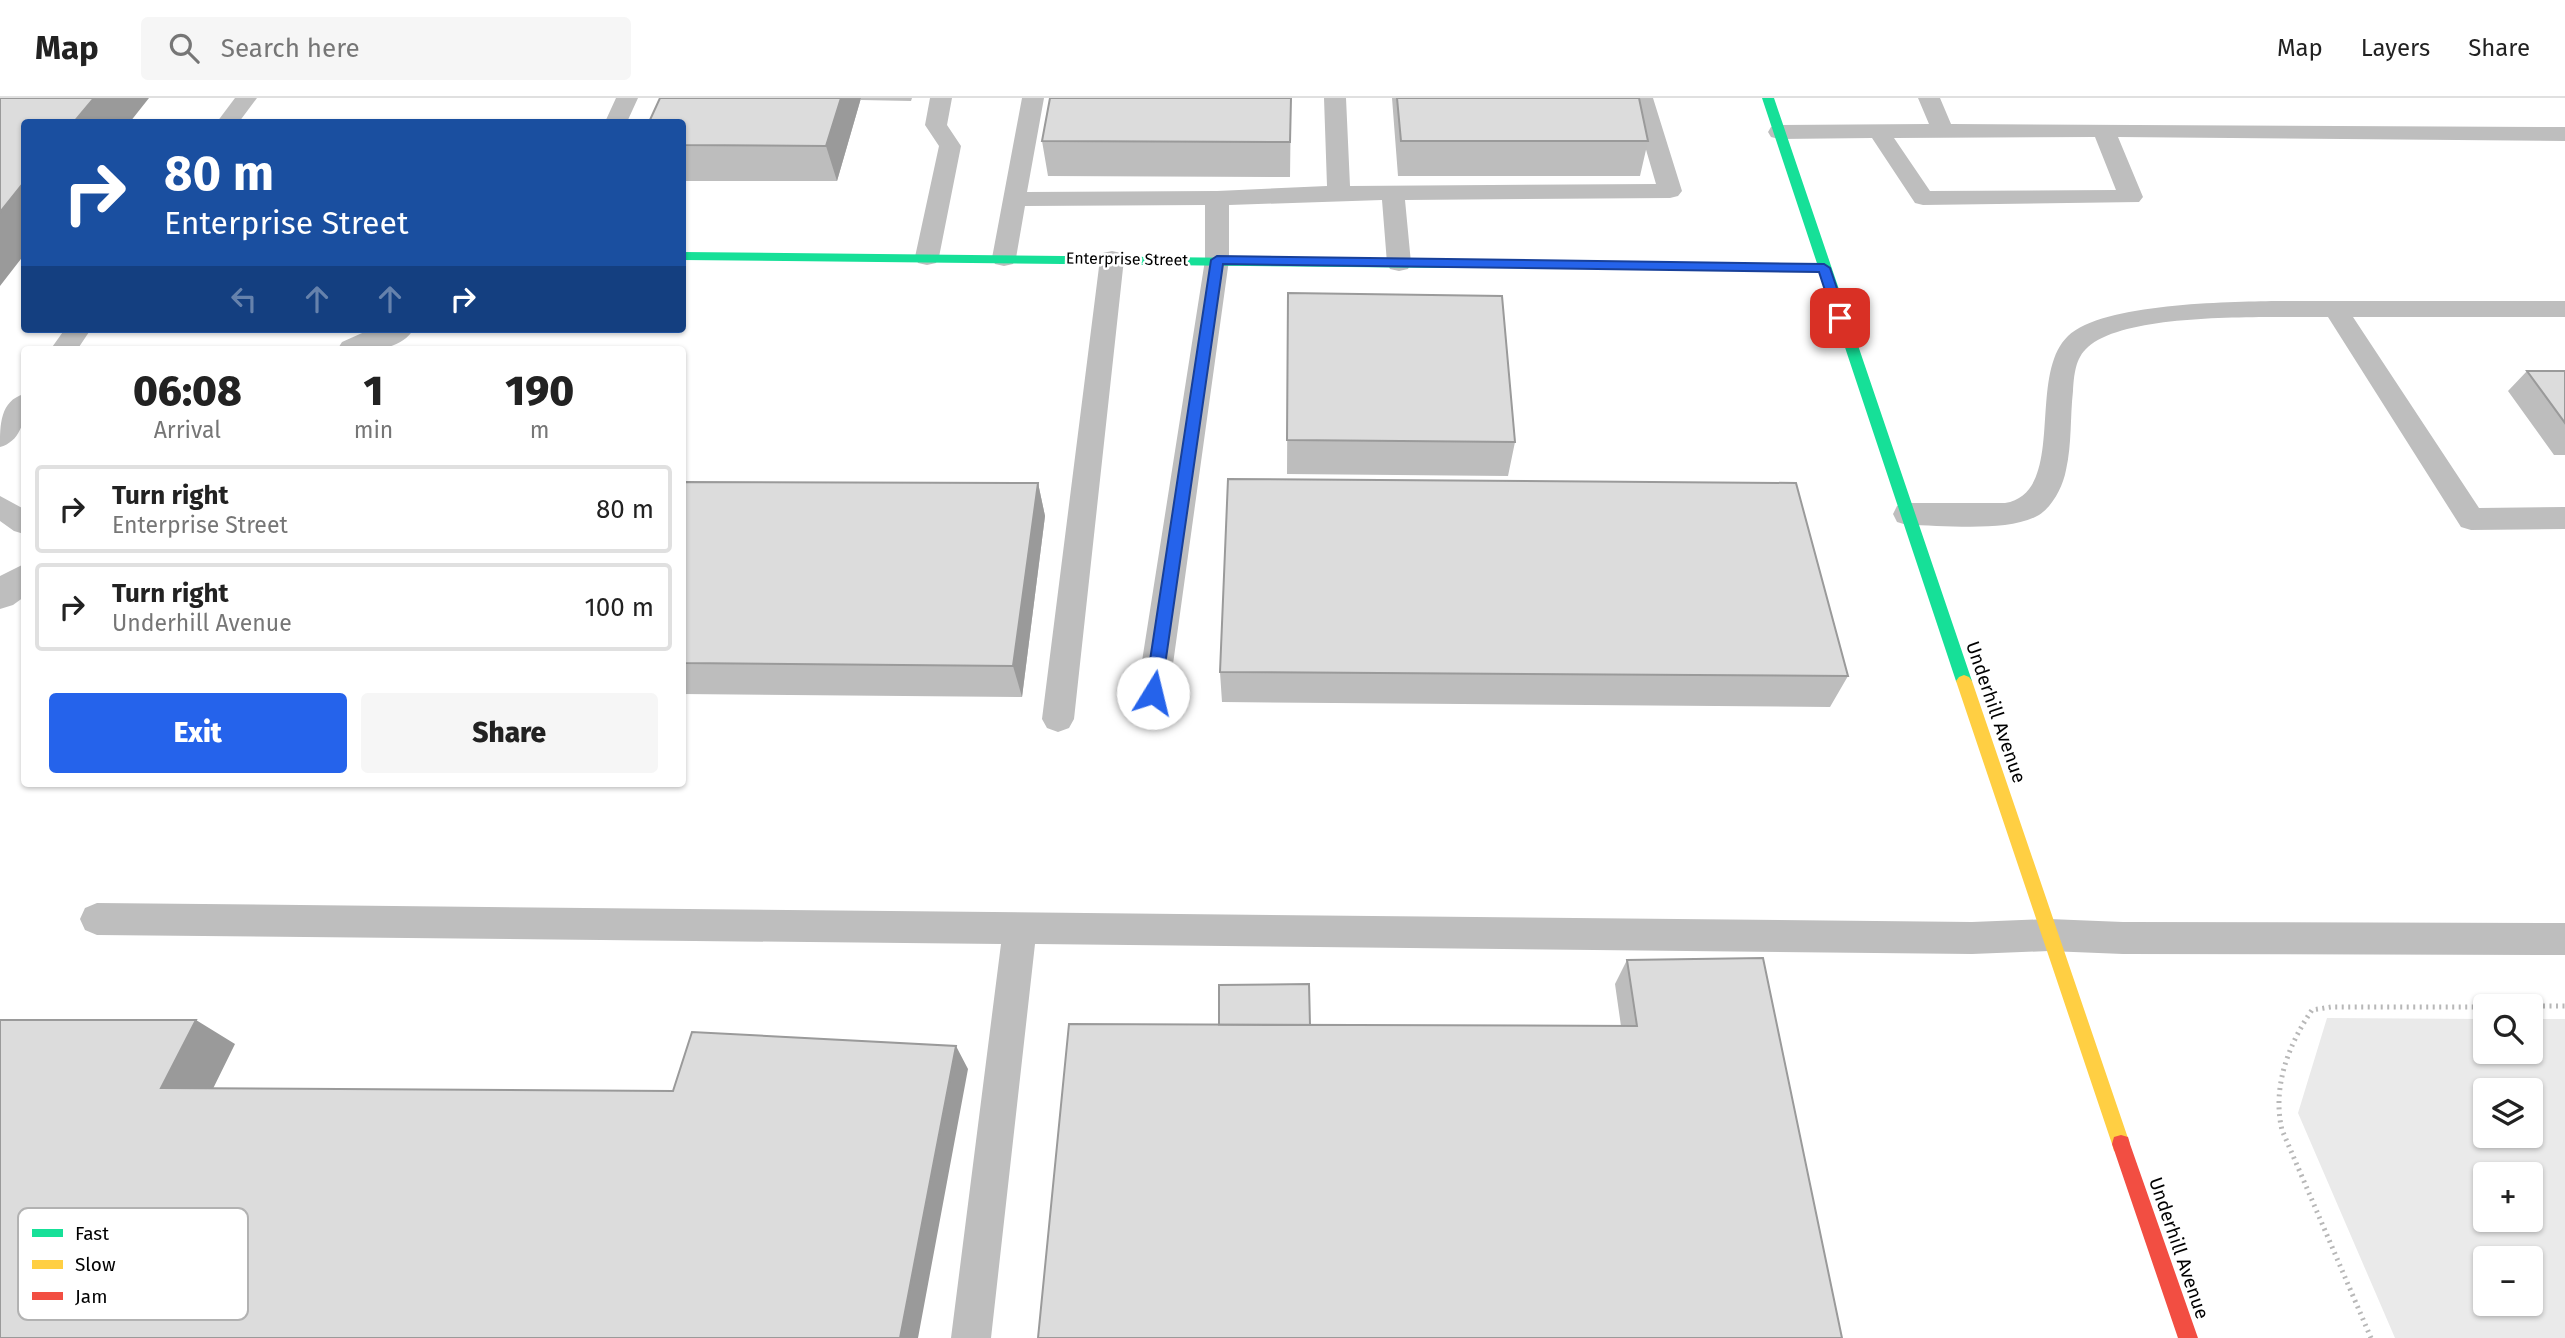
<!DOCTYPE html>
<meta charset="utf-8">
<style>
:root{--surface:#fff;--page:#f6f6f6;--text:#222;--muted:#767676;--line:#e0e0e0;--accent:#2563eb}
body{margin:0;font-family:"Fira Sans",sans-serif;background:var(--page);color:var(--text);height:100vh;display:flex;flex-direction:column;font-size:26px;white-space:nowrap}
*{box-sizing:border-box;margin:0}
p{font-size:23px;color:var(--muted)}
.icon{flex:none;width:38px;height:38px;fill:none;stroke:currentColor;stroke-width:2;stroke-linecap:round;stroke-linejoin:round}
.map{position:relative;flex:1;overflow:hidden}
.drawer{position:absolute;left:21px;top:248px;width:665px;height:441px;display:flex;flex-direction:column;background:var(--surface);border-radius:7px;box-shadow:0 2px 5px #0004}
.drawer>*{flex:none}
.top-card{position:absolute;left:21px;top:21px;width:665px;height:214px;border-radius:7px;box-shadow:0 2px 5px #0004;background:#1a4fa0;color:#fff;overflow:hidden}
.fabs{position:absolute;left:2473px;top:896px;display:grid;gap:14px}
.fabs a{display:grid;place-items:center;width:70px;height:70px;border-radius:7px;background:var(--surface);box-shadow:0 2px 5px #0004;font-size:35px}
.pin{position:absolute;display:grid;place-items:center;width:60px;height:60px;color:#fff;margin:-30px;border-radius:14px;box-shadow:0 4px 10px #0006}
.me{position:absolute;width:77px;margin:-38px;rotate:9deg;stroke-linejoin:round;filter:drop-shadow(0 0 5px #0008)}
.turn{display:flex;align-items:center;gap:24px;height:147px;padding:0 28px;font-size:32px}
.turn .icon{width:91px;height:91px;stroke-width:2.5}
.turn b{display:block;font-size:49px;line-height:60px}
.lanes{display:flex;align-items:center;height:66px;padding:0 28px;background:#0003;justify-content:center;gap:35px;direction:ltr}
.lanes .off{opacity:.35}
.eta{display:flex;justify-content:space-evenly;align-items:center;height:119px;text-align:center}
.eta b{font-size:42px;font-weight:800;line-height:49px}
.button{display:flex;gap:14px;margin-top:auto;padding:14px 28px}
.button a{flex:1;height:80px;border-radius:7px;background:var(--accent);color:#fff;font-size:28px;font-weight:800;line-height:80px;text-align:center}
.button a+a{background:var(--page);color:var(--text)}
ul{padding:0;list-style:none}
li{display:flex;align-items:center;gap:21px;height:88px;margin:0 14px 10px;padding:0 14px;border:4px solid var(--line);border-radius:7px}
li div{flex:1}
li b{display:block;font-size:26px}
li em{font-style:normal}
header{display:flex;align-items:center;gap:42px;box-sizing:border-box;height:98px;padding:0 35px;background:var(--surface);border-bottom:2px solid var(--line)}
header strong{font-size:33px}
nav{display:flex;gap:38px;margin-inline-start:auto;font-size:24px}
.search{width:490px;height:63px;background:var(--page);display:flex;align-items:center;gap:18px;box-sizing:border-box;padding:0 24px;border-radius:7px;color:var(--muted);font-size:26px}
.map>svg:first-child{display:block}
.green{fill:#eaeaea;fill-rule:evenodd}
.lines{fill:none;stroke-linecap:round;stroke-linejoin:round}
.path{stroke:#b8b8b8;stroke-width:5;stroke-dasharray:2 4.5;stroke-linecap:butt}
.lane{fill:#bebebe;fill-rule:evenodd}
.street{fill:#bebebe;fill-rule:evenodd}
.fast{fill:#16e098;fill-rule:evenodd}
.slow{fill:#ffcf43;fill-rule:evenodd}
.jam{fill:#f24e42;fill-rule:evenodd}
.wall{fill:#bdbdbd}
.shaded-wall{fill:#9a9a9a}
.building{fill:#dcdcdc;stroke:#9a9a9a;stroke-width:2}
.route{fill:#2563eb;stroke:#184099;stroke-width:2}
.labels{text-anchor:middle;dominant-baseline:central;stroke-width:5;stroke-linejoin:round;paint-order:stroke}
.far-street-label{font-size:16px;fill:#000;stroke:#fff}
.street-label{font-size:19px;fill:#000;stroke:#fff}
.key{fill:#fff;stroke:#b2b2b2;stroke-width:2}
.key-label{font-size:19px;fill:#000}
</style>
<header>
<strong>Map</strong>
<div class="search"><svg class="icon" aria-label="search" viewBox="0 0 24 24"><circle cx="10" cy="10" r="6"/><path d="M15 15l6 6"/></svg>Search here</div>
<nav><a>Map</a><a>Layers</a><a>Share</a></nav>
</header>
<div class="map">
<svg width="2565" height="1240" viewBox="0 0 2565 1240">
<rect width="100%" height="100%" fill="#fff"/>
<!-- green -->
<path class="green" d="M2327,920L2485,921V954H2530L2531,921H2565V1240H2395L2298,1015ZM2485,992H2530V1038H2485ZM2485,1076H2530V1122H2485ZM2485,1160H2530V1206H2485Z"/>
<g class="lines">
<!-- path -->
<path class="path" d="M2530,908H2565
M2371,1240L2282,1032C2272,990 2288,947 2312,912L2331,909H2485"/>
<!-- lane -->
<path class="lane" d="M235,0H257L239,24H217Z
M616,0H638L627,24H605Z
M930,0H952L947,27L961,48L939,159L936,165L927,167L918,165L915,159L939,48L925,27Z
M1022,0H1044L1027,94L1217,93L1327,88L1324,0H1346L1350,88L1656,86L1631,0H1653L1682,93L1678,98L1670,100L1405,102L1411,165L1408,171L1399,173L1390,171L1387,165L1382,102L1229,107V162L1169,595L1164,604L1153,608L1142,604L1137,595L1205,162V107L1025,108L1016,160L1013,166L1004,168L995,166L992,160Z
M1918,0H1940L1951,26L2565,29V43L2118,39L2143,99L2139,104L1923,107L1915,105L1872,40L1779,41L1771,39L1768,34L1771,29L1779,27L1929,26ZM2095,39L2116,92L1930,93L1894,40Z
M1112,153L1121,155L1124,161L1074,621L1069,630L1058,634L1047,630L1042,621L1100,161L1103,155Z
M2276,203H2565V219H2353L2479,410L2565,409V431L2471,432L2461,429L2328,219C2272,220 2129,213 2088,249C2075,260 2074,278 2073,293C2070,319 2072,346 2066,372C2063,388 2053,408 2039,417C2008,435 1943,427 1907,427L1897,424L1893,416L1897,408L1907,405H2005C2068,394 2026,278 2068,238C2103,205 2228,204 2276,203Z
M65,231H91L77,252H50Z
M24,296C26,316 24,342 0,349C0,327 0,303 24,296Z
M0,398L24,411V436L14,433L0,423Z
M97,805L1972,824L2049,821L2123,824L2565,825V857L2123,856L2049,853L1972,856L1035,846L991,1240H951L1001,846L97,837L85,832L80,821L85,810Z"/>
<!-- street -->
<path class="street" d="M371,231H414C398,256 363,252 337,252L342,244Z
M24,466V499L13,507L0,511V478Z"/>
<!-- fast -->
<path class="fast" d="M1762,0H1774L1972,583L1969,587H1959L1956,583Z
M682,154L1447,162L1453,166L1447,170L682,162Z"/>
<!-- slow -->
<path class="slow" d="M1447,162L1824,166L1830,170L1824,174L1443,169L1441,166Z
M1964,577L1969,579L1972,583L2130,1046L2128,1053L2121,1055L2114,1053L2112,1046L1956,583L1959,579Z"/>
<!-- jam -->
<path class="jam" d="M2121,1037L2128,1039L2130,1046L2198,1240H2178L2112,1046L2114,1039Z"/>
</g>
<!-- wall -->
<path class="wall" d="M660,0H912L911,3L861,2V0L837,83H682V24Z
M1291,0L1290,79L1048,78L1042,43Z
M1392,0H1639L1648,43L1640,78H1398Z
M1288,195L1515,344L1508,378L1287,376Z
M2527,273H2565V357H2554L2508,293Z
M682,384L1038,385L1045,418L1022,599L682,596Z
M1220,574L1848,578L1830,609L1222,604Z
M1627,862L1842,1240L1310,927L1621,928L1615,886Z"/>
<!-- shaded-wall -->
<path class="shaded-wall" d="M94,0H149L130,24H74Z
M841,0H861L837,83L826,48Z
M24,84V157L0,188V114Z
M1038,385L1045,418L1022,599L1013,568Z
M196,922L235,946L203,1011L161,990Z
M956,948L968,971L918,1240H900Z"/>
<!-- building -->
<path class="building" d="M0,0H94L74,24H24V84L0,114Z
M660,0H841L826,48L682,47V24H649Z
M1050,0H1291L1290,44L1042,43Z
M1397,0H1639L1648,43H1401Z
M1288,195L1502,198L1515,344L1287,342Z
M2527,273H2565V325Z
M1228,381L1796,385L1848,578L1220,574Z
M682,384L1038,385L1013,568L682,565Z
M1763,860L1842,1240H1038L1069,926L1637,928L1627,862Z
M1309,886L1310,927H1219V887Z
M0,922H196L161,990L673,993L692,934L956,948L900,1240H0Z"/>
<!-- route -->
<path class="route" d="M1217,158L1824,166L1830,170L1847,220L1840,224L1834,220L1819,174L1223,166L1161,595L1153,601L1145,595L1211,162Z"/>
<g class="labels">
<!-- far-street labels -->
<g class="far-street-label">
<text transform="translate(1127 161) rotate(1)">Enterprise Street</text>
</g>
<!-- street labels -->
<g class="street-label">
<text transform="translate(1996 614) rotate(71)">Underhill Avenue</text>
<text transform="translate(2179 1150) rotate(71)">Underhill Avenue</text>
</g>
</g>
<!-- legend -->
<rect x="18" y="1110" width="230" height="112" rx="10" class="key"/>
<rect x="32" y="1131" width="31" height="8" fill="#16e098"/>
<rect x="32" y="1162" width="31" height="9" fill="#ffcf43"/>
<rect x="32" y="1194" width="31" height="8" fill="#f24e42"/>
<g class="key-label">
<text x="75" y="1142">Fast</text>
<text x="75" y="1173">Slow</text>
<text x="75" y="1205">Jam</text>
</g>
</svg>
<div class="fabs">
<a><svg class="icon" aria-label="search" viewBox="0 0 24 24"><circle cx="10" cy="10" r="6"/><path d="M15 15l6 6"/></svg></a>
<a><svg class="icon" aria-label="layers" viewBox="0 0 24 24"><path d="M12 4l9 5-9 5-9-5zM3 14l9 5 9-5"/></svg></a>
<a>+</a>
<a>−</a>
</div>
<div class="pin" style="left:1840px;top:220px;background:#d93025"><svg class="icon" aria-label="arrive" viewBox="0 0 24 24"><path d="M6 21V4h12l-3 4 3 4H6"/></svg></div>
<svg class="me" style="left:1153px;top:595px" viewBox="-20 -20 40 40"><circle r="19" fill="#fff"/><path d="M0-13L10 11 0 6-10 11z" fill="#2563eb"/></svg>
<div class="top-card">
<div class="turn"><svg class="icon" aria-label="right" viewBox="0 0 24 24"><path d="M7 20v-9h11M14 6l5 5-5 5"/></svg><div><b>80 m</b>Enterprise Street</div></div>
<div class="lanes"><svg class="icon off" aria-label="left" viewBox="0 0 24 24"><path d="M17 20v-9H6M10 6l-5 5 5 5"/></svg><svg class="icon off" aria-label="ahead" viewBox="0 0 24 24"><path d="M12 20V5M6 11l6-6 6 6"/></svg><svg class="icon off" aria-label="ahead" viewBox="0 0 24 24"><path d="M12 20V5M6 11l6-6 6 6"/></svg><svg class="icon" aria-label="right" viewBox="0 0 24 24"><path d="M7 20v-9h11M14 6l5 5-5 5"/></svg></div>
</div>
<section class="drawer">
<div class="eta">
<div><b>06:08</b><p>Arrival</p></div>
<div><b>1</b><p>min</p></div>
<div><b>190</b><p>m</p></div>
</div>
<ul>
<li><svg class="icon" aria-label="right" viewBox="0 0 24 24"><path d="M7 20v-9h11M14 6l5 5-5 5"/></svg><div><b>Turn right</b><p>Enterprise Street</p></div><em>80 m</em></li>
<li><svg class="icon" aria-label="right" viewBox="0 0 24 24"><path d="M7 20v-9h11M14 6l5 5-5 5"/></svg><div><b>Turn right</b><p>Underhill Avenue</p></div><em>100 m</em></li>
</ul>
<div class="button"><a>Exit</a><a>Share</a></div>
</section>
</div>
